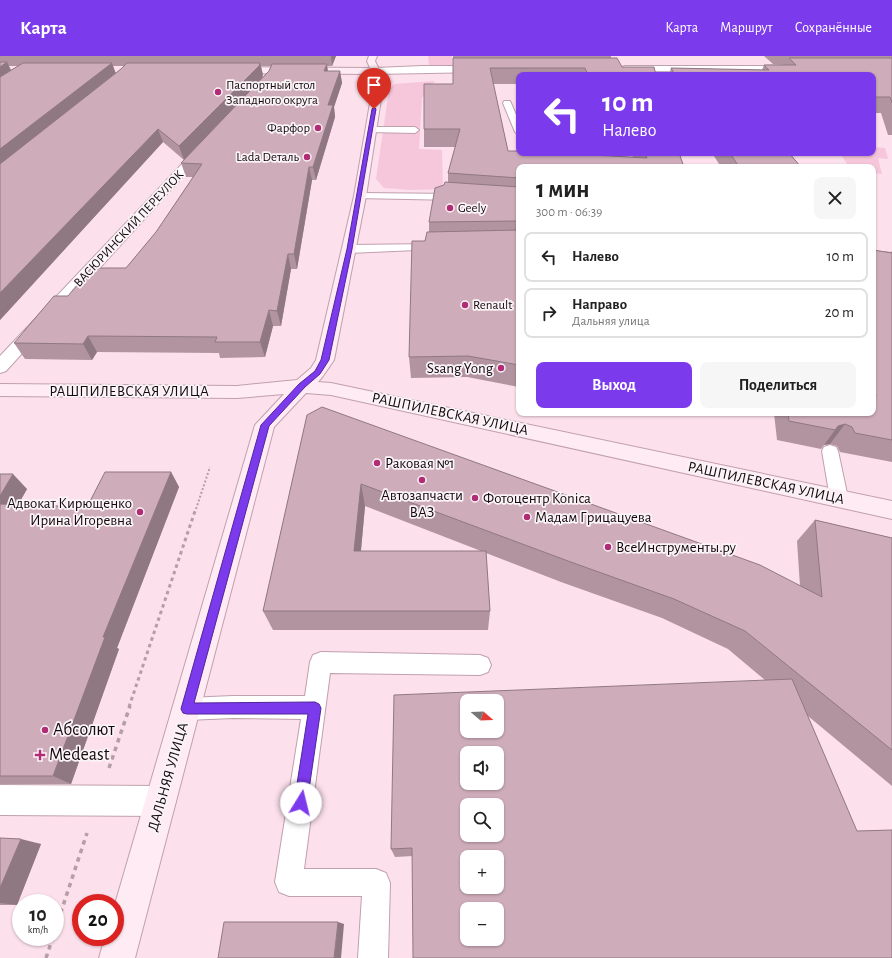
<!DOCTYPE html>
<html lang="ru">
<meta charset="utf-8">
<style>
:root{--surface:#fff;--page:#f6f6f6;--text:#222;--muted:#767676;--line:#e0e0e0;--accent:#7c3aed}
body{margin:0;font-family:"Alegreya Sans",sans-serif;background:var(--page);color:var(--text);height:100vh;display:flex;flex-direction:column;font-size:15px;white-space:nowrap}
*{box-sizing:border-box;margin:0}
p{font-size:13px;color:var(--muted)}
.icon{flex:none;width:22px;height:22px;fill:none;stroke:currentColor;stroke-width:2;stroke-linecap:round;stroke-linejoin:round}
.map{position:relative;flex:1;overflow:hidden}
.sheet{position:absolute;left:516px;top:108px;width:360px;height:252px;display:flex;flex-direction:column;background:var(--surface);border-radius:8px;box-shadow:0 1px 3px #0004}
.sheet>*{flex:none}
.top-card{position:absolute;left:516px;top:16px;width:360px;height:84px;border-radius:8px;box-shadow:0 1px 3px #0004;background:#7c3aed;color:#fff;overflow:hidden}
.needle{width:26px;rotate:109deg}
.controls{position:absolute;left:460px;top:638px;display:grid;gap:8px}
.controls a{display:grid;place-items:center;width:44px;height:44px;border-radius:8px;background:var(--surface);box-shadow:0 1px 3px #0004;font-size:20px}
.speed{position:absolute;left:12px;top:838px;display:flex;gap:8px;font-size:20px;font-weight:700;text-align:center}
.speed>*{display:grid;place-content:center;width:52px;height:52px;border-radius:50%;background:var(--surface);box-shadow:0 1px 3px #0004;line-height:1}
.speed small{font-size:10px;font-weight:400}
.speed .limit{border:6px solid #d22;background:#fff;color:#111}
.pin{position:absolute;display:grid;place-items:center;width:34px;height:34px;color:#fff;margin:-41px -17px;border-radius:50% 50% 50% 0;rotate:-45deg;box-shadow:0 0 4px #0007}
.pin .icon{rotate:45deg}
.me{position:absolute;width:44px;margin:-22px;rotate:9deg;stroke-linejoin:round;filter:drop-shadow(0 0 3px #0008)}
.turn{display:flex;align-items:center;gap:14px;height:84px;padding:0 20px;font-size:18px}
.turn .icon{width:52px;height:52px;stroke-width:2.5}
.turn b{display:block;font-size:28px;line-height:34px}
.round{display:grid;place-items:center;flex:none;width:42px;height:42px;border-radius:8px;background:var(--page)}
.head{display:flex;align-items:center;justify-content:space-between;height:68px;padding:0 20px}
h1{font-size:24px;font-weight:700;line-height:30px}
.action{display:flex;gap:8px;margin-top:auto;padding:8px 20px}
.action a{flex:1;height:46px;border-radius:8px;background:var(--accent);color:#fff;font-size:16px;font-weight:700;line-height:46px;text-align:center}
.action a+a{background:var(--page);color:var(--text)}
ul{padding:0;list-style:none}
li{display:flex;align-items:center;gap:12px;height:50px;margin:0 8px 6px;padding:0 12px;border:2px solid var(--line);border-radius:8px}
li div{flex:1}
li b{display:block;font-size:15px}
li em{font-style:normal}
header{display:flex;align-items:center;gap:24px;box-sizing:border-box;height:56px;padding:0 20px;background:var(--accent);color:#fff}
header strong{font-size:19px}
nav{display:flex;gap:22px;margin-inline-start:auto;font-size:14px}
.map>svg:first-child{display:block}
.green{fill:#f6c6db}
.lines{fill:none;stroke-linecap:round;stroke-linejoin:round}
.lane-casing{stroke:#c1a0ae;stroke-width:2}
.street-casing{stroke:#c1a0ae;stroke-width:2}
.secondary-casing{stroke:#c1a0ae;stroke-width:2}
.path-far2{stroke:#b49ea8;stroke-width:2;stroke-dasharray:2 2;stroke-linecap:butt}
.path-far1{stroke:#b49ea8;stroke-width:3;stroke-dasharray:3.5 3.5;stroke-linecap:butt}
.path{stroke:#b49ea8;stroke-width:3.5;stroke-dasharray:4.5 4.5;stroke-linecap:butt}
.lane{fill:#fff;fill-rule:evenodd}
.street{fill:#fff;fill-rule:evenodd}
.secondary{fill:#feebf3;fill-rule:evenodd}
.wall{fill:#b194a0;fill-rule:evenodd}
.shaded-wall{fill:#907882}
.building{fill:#ceacba;stroke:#907882;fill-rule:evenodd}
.route{fill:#7c3aed;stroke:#51269a}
.poi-dot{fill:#b02d76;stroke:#fbf4f7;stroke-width:1.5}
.labels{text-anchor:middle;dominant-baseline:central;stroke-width:3.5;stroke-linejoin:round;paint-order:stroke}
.far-poi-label{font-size:13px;fill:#14090e;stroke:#fbf4f7;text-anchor:start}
.far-street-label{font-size:13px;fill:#14090e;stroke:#fbf4f7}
.poi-label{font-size:15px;fill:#14090e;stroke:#fbf4f7;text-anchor:start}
.street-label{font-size:15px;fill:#14090e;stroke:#fbf4f7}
.near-poi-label{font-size:18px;fill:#14090e;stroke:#fbf4f7;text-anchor:start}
</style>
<header>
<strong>Карта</strong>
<nav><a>Карта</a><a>Маршрут</a><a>Сохранённые</a></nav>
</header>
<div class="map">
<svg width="892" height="902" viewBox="0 0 892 902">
<rect width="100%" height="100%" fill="#fce0ec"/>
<!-- green -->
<path class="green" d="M428,0H452V9H429Z
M435,25L422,42L419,93L442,94L443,133L411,134L384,132L376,123L389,34L394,28Z
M873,91L885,92L888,103L878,102L882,118L873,117V111H849L840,97H873Z"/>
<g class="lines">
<!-- lane casing -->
<g class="lane-casing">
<path id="lane" d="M504,45H510L511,47L519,66V79L515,76L503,47Z
M371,71H415L419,74L415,77L368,76L367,74Z
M360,137L457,138L462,141L457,144L356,142L355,140Z
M435,188L439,189L441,191L439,193L349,197L345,195L343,193L345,191L349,189Z
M830,389L836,391L838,395L848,442L845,447L839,449L833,447L830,442L822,395L824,391Z
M321,596L480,599L488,602L491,609L488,616L480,619L330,617L304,813H376L386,817L390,827L388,902H358L362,840H289L279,836L275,826L301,663L233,662L187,664L179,661L176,653L179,645L187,642L233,640H305L310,606L313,599Z"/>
</g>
<!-- street casing -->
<g class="street-casing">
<path id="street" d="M423,10H483L487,13L483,16L375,18L371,15L375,12Z
M625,10H793L797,13L793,16L622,15L621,13L622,11Z
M203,89L209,92L207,94L6,315L0,317V300L199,90Z
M0,729L161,730L172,734L176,745L172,756L161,760L0,759Z"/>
</g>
<!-- secondary casing -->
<g class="secondary-casing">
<path id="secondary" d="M369,0H377L375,5L384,24L366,140L334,304L323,320L318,326L331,327L892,445V463L331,339L306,337L274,371L135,902H99L105,881H115V848L255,369L284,338L237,342L0,340V328L237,330L297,324L311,312L316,304L354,140L374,24L372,18L232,17L228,14L232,11L370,12L367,5Z"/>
</g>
<!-- path-far2 -->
<path class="path-far2" d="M196,453L210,411"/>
<!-- path-far1 -->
<path class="path-far1" d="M129,651L196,452"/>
<!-- path -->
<path class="path" d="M109,712L130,650
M55,874L87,777
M46,902L53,881"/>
<!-- lane -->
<use href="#lane" class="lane"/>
<!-- street -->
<use href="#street" class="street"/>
<!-- secondary -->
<use href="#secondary" class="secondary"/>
</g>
<!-- wall -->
<path class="wall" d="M0,0H336L332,10H327L328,15H340L342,27L334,51L335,61L316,124H312L297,213H291L281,270H273L265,301L220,302L219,297L97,296L92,304L25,303L14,287L68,240L126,212L156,176L193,121H186L181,107L184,104L163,86L0,264ZM9,10H18L11,14ZM113,10H124L116,17ZM261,10H271L269,15L262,22L263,19Z
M453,0H611V2L622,11L656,19H519V28H493L508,95L633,101L631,97H679L684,111H519V331L467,321L411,322L409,301L425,185L429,176V166L444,129L448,126V117L455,91H424V73L453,28Z
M764,0H892V79H888L881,57H873V19H669L671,12L762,14L764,9L787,8H773Z
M712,97H789L801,111H721Z
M873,194L891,196L892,195V406L840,396L837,390L830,388L824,389L821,393L777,384L774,357H873Z
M307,359L800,530L797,485L815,464L892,482V730L808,660L413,800L395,801L391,793L765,624L728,593L662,562L561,526L486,497L490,555L488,574H273L263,555ZM365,450L481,495H361Z
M171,416L179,431L117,592L119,593L71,728H0V418L27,433L18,449L87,451Z
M0,782L41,788L17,849H0Z"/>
<!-- shaded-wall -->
<path class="shaded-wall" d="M331,0H336L332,10Z
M7,6L13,19L0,27V11Z
M112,7L116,19L0,113V93Z
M260,7L263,19L262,22L184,104L179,90Z
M327,8L328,19L324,15Z
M340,15L342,27L334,51L335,61L316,124L313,111L328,49Z
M158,73L163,86L0,264V237Z
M309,111L312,124L297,213L294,198Z
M288,198L291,213L281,270L277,255Z
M269,254L273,270L265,301L260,286Z
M88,280L97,296L92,304L83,288Z
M845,368L830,388L824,389L838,370Z
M171,416L179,431L117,592L119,593L71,728L53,720L103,581Z
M13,418L27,433L10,463L0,452V440Z
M361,428L365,450L359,515L354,495Z
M21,783L41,788L17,849L0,847V832Z
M338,866L344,868L341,902H334Z"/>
<!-- building -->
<path class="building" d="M453,2H617L622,11H654L656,19H588L585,12H490L508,95H519V97H557L647,102L645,97H679L684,111H519V122L448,117L460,73H424V28H453Z
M789,2H892V47L890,41H873V19H675L671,12L769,14L764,9H796Z
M0,6H7L0,11Z
M23,7H112L0,93V21Z
M127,7H260L259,10L179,90L158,73L0,237V108L121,13Z
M272,8H327L324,15H340L328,49H333L313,111H309L294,198H288L277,255L269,254L260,286H215L217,281L88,280L83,288L14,287L54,240H68L91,212H126L156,176L202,108L181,107L269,15Z
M730,97H789L801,111H739Z
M445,126L519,131V165L429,166L435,132L444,129Z
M519,174V309L468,300L409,301L412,185H425L427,176Z
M873,194L892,197V384L855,377L852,371L845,368L838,370L835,374L789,365L788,357H873V340H876L873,329Z
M322,351L760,509L822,541L815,464L892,482V694L745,575L674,543L568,505L361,428L354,495H486L490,555H263L307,359Z
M105,416H171L103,581H105L53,720H0V448L87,451Z
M0,418H13L0,440Z
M792,623L857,775L892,774V902H413L412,792L391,793L394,639ZM467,645H497V675H467ZM467,697H497V727H467ZM467,749H497V779H467ZM467,801H497V831H467ZM467,853H497V883H467Z
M0,782L21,783L0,832Z
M224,866H338L334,902H218Z"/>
<!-- route -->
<path class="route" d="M374,51L376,53L352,193L329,304L320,318L305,331L269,370L194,647L315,646L319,648L321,652L307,747L305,751L301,753L296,751L294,747L308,658H187L183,657L181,653L261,369L299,328L315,315L321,304L347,193L372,53Z"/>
<!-- markers -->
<g class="poi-dot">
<circle cx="218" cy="36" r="4"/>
<circle cx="318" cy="72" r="4"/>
<circle cx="307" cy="101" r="4"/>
<circle cx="450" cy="152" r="4"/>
<circle cx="465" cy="249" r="4"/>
<circle cx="501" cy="312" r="4"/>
<circle cx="377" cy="407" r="4"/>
<circle cx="422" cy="424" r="4"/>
<circle cx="475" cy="442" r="4"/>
<circle cx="140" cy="456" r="4"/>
<circle cx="527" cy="461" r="4"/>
<circle cx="608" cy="491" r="4"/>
<circle cx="45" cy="674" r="4"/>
<path d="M38 693h4v4h4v4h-4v4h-4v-4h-4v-4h4z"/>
</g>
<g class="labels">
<!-- far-poi labels -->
<g class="far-poi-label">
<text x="226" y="29">Паспортный стол<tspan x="226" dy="15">Западного округа</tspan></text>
<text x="310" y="72" text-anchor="end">Фарфор</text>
<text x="299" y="101" text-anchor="end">Lada Dеталь</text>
<text x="458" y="152">Geely</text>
<text x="473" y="249">Renault</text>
</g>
<!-- far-street labels -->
<g class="far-street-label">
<text transform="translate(129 173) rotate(-47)">ВАСЮРИНСКИЙ ПЕРЕУЛОК</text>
</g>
<!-- poi labels -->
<g class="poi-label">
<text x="493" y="312" text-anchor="end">Ssang Yong</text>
<text x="385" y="407">Раковая №1</text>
<text x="422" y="439" text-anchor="middle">Автозапчасти<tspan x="422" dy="17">ВАЗ</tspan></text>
<text x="483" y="442">Фотоцентр Konica</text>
<text x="132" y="447" text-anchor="end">Адвокат Кирющенко<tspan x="132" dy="17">Ирина Игоревна</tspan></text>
<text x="535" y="461">Мадам Грицацуева</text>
<text x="616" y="491">ВсеИнструменты.ру</text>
</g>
<!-- street labels -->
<g class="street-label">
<text x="129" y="335">РАШПИЛЕВСКАЯ УЛИЦА</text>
<text transform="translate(450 358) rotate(12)">РАШПИЛЕВСКАЯ УЛИЦА</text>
<text transform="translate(766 427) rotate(12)">РАШПИЛЕВСКАЯ УЛИЦА</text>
<text transform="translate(168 721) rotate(-74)">ДАЛЬНЯЯ УЛИЦА</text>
</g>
<!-- near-poi labels -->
<g class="near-poi-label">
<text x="53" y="674">Абсолют</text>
<text x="49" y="699">Medeast</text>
</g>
</g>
</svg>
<div class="controls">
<a><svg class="needle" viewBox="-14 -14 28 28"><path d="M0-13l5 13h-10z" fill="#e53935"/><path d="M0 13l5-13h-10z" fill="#767676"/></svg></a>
<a><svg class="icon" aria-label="sound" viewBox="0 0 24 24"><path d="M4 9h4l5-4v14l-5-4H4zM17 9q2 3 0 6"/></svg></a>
<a><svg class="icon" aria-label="search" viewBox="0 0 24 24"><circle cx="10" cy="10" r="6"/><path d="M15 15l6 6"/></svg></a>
<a>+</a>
<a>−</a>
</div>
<div class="speed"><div>10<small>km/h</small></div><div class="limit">20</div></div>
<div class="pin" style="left:374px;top:53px;background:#d93025"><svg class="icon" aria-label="arrive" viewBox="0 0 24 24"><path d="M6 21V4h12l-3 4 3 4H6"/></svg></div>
<svg class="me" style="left:301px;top:747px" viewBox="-20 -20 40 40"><circle r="19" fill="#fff"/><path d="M0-13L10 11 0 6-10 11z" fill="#7c3aed"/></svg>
<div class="top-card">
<div class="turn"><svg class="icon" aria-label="left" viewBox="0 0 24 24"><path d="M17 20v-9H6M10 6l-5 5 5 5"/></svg><div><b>10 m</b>Налево</div></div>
</div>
<section class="sheet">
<div class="head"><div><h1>1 мин</h1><p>300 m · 06:39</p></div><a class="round"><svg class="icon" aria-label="close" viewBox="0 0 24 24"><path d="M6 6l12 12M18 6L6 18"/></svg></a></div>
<ul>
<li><svg class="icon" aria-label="left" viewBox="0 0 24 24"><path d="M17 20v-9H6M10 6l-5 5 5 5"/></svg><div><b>Налево</b></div><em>10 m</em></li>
<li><svg class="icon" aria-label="right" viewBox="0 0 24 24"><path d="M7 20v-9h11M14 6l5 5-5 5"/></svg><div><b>Направо</b><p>Дальняя улица</p></div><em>20 m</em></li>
</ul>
<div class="action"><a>Выход</a><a>Поделиться</a></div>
</section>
</div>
